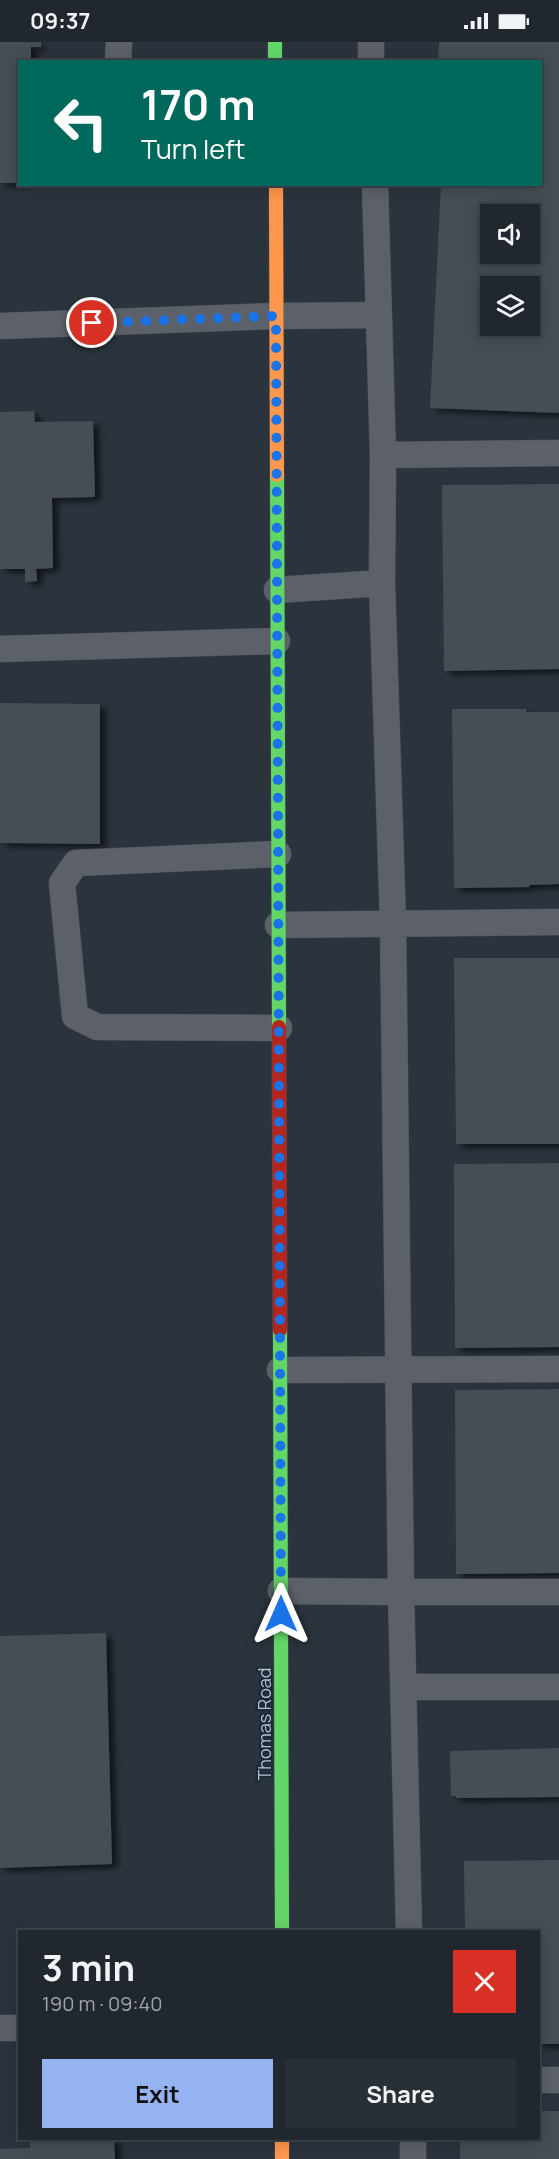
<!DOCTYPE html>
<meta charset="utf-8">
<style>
:root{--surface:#20272e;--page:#282f36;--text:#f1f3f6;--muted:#a2a5aa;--line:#3d444a;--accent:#95b2f1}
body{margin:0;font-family:Manrope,sans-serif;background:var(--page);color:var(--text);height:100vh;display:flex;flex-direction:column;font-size:22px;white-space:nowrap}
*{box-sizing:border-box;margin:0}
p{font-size:20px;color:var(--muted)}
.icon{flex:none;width:33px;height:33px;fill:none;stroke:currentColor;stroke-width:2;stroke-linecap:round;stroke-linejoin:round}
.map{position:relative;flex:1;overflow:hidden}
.side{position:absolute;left:18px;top:1888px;width:522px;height:210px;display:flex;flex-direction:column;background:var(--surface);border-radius:0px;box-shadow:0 3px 15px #0003,0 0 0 2px var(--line)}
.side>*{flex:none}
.hud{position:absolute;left:18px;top:18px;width:524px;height:126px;border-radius:0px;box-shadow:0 3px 15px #0003,0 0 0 2px var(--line);background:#00695c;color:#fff;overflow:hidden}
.controls{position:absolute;left:480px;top:162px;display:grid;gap:12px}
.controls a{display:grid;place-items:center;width:60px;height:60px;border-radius:0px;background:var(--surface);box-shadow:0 3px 15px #0003,0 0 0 2px var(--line);font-size:30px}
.pin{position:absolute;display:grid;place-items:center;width:51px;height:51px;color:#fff;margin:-26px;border:3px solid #fff;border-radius:50%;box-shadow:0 2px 6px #0007}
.me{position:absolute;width:66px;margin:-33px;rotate:0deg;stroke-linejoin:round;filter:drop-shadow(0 0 4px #0008)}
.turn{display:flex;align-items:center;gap:21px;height:126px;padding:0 24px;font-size:27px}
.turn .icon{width:78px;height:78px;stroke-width:2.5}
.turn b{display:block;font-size:42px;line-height:51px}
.round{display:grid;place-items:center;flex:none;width:63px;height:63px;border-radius:0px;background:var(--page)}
.summary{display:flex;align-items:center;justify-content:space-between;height:102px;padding:0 24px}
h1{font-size:36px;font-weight:700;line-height:45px}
.cta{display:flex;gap:12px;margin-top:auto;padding:12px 24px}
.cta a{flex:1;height:69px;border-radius:0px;background:var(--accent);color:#111;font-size:24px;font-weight:700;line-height:69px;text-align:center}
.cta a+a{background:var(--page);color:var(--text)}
.status{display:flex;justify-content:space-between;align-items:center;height:42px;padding:0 30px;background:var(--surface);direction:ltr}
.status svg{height:16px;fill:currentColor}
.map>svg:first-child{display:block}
.building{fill:#454d55;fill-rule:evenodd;filter:url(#shadow)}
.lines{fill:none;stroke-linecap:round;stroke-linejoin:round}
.lane-casing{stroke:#4a5057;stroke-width:27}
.fast-casing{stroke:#4a5057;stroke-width:15}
.slow-casing{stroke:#4a5057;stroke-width:15}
.jam-casing{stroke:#4a5057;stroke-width:15}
.lane{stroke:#5c6169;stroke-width:26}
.fast{stroke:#63d668;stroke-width:14}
.slow{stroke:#ff974d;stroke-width:14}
.jam{stroke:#b3261e;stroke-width:14}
.route{stroke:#1a73e8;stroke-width:10;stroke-dasharray:0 18}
.labels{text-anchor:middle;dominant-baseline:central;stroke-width:4.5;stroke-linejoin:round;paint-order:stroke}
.street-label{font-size:18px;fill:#b6bfcd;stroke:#1d2938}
</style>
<div class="status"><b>09:37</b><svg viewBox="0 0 49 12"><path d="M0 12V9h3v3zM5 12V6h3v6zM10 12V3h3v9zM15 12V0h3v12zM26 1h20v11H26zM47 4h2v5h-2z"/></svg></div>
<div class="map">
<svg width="559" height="2117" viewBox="0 0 559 2117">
<defs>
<filter id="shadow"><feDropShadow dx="6" dy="4" stdDeviation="3" flood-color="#0009"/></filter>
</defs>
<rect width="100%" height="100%" fill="#2b343d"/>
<!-- building -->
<path class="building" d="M0,0H41V5H31V20H20V141H0Z
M439,0H559V371L430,366L441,142H540V20H438ZM490,172H530V212H490ZM490,244H530V284H490Z
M34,369L35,380L93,379L95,455L52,456L53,526L36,527L37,539L25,540V527H0V370Z
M559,442V627L444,629L442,443Z
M0,661L100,662V802L0,801Z
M452,667H527L526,670H559V842L529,843L530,845L454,846Z
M454,916H559V1102H456Z
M559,1121V1305L455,1306L454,1122Z
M559,1347V1531L456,1532L455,1348Z
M106,1591L112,1822L0,1826V1594Z
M559,1706V1755L456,1756V1754H451L450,1709Z
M559,1818V2002H538V1890H465L464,1819Z
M538,2069H559V2117H460V2097H538Z
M114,2097L115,2117H0V2107L30,2106V2098Z"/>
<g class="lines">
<!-- lane casing -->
<g class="lane-casing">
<path id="lane" d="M371,0V20
M118,20L119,0
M0,284L276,274L379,273
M383,413L559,411
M382,541L393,881L401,1550H559
M277,548L382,541L383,413L375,142
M0,607L277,599
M278,812L76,821L62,841L75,974L97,985L279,986
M278,883L559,880
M280,1328L559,1327
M281,1549L401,1550L409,1890
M403,1645H559
M0,1986H20
M538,2038H559
M413,2097V2117"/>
</g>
<!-- fast casing -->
<g class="fast-casing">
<path id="fast" d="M275,0V20
M277,433L279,985
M280,1288L282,1890"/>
</g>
<!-- slow casing -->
<g class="slow-casing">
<path id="slow" d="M276,142L277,433
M282,2097V2117"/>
</g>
<!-- jam casing -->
<g class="jam-casing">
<path id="jam" d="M279,985L280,1288"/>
</g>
<!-- lane -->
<use href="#lane" class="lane"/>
<!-- fast -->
<use href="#fast" class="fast"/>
<!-- slow -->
<use href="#slow" class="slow"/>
<!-- jam -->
<use href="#jam" class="jam"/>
</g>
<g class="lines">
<!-- route -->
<path class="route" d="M92,281L276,274L281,1572"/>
</g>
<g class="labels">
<!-- street labels -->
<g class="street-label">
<text transform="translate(264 1682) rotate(-90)">Thomas Road</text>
</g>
</g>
</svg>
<div class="controls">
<a><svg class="icon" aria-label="sound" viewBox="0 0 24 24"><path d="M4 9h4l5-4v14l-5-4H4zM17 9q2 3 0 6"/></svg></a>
<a><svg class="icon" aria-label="layers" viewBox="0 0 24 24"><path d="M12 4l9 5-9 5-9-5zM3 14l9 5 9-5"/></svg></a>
</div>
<div class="pin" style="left:92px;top:281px;background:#d93025"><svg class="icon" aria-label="arrive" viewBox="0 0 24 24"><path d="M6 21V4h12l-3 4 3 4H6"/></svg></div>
<svg class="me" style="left:281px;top:1572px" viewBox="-20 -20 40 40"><path d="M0-17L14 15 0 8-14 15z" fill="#1a73e8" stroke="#fff" stroke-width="4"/></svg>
<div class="hud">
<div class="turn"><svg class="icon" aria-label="left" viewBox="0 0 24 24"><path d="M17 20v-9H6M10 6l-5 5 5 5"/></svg><div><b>170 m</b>Turn left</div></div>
</div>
<section class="side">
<div class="summary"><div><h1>3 min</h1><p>190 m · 09:40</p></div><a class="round" style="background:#d93025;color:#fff"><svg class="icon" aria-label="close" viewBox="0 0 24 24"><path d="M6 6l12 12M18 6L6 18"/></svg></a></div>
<div class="cta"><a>Exit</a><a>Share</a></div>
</section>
</div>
